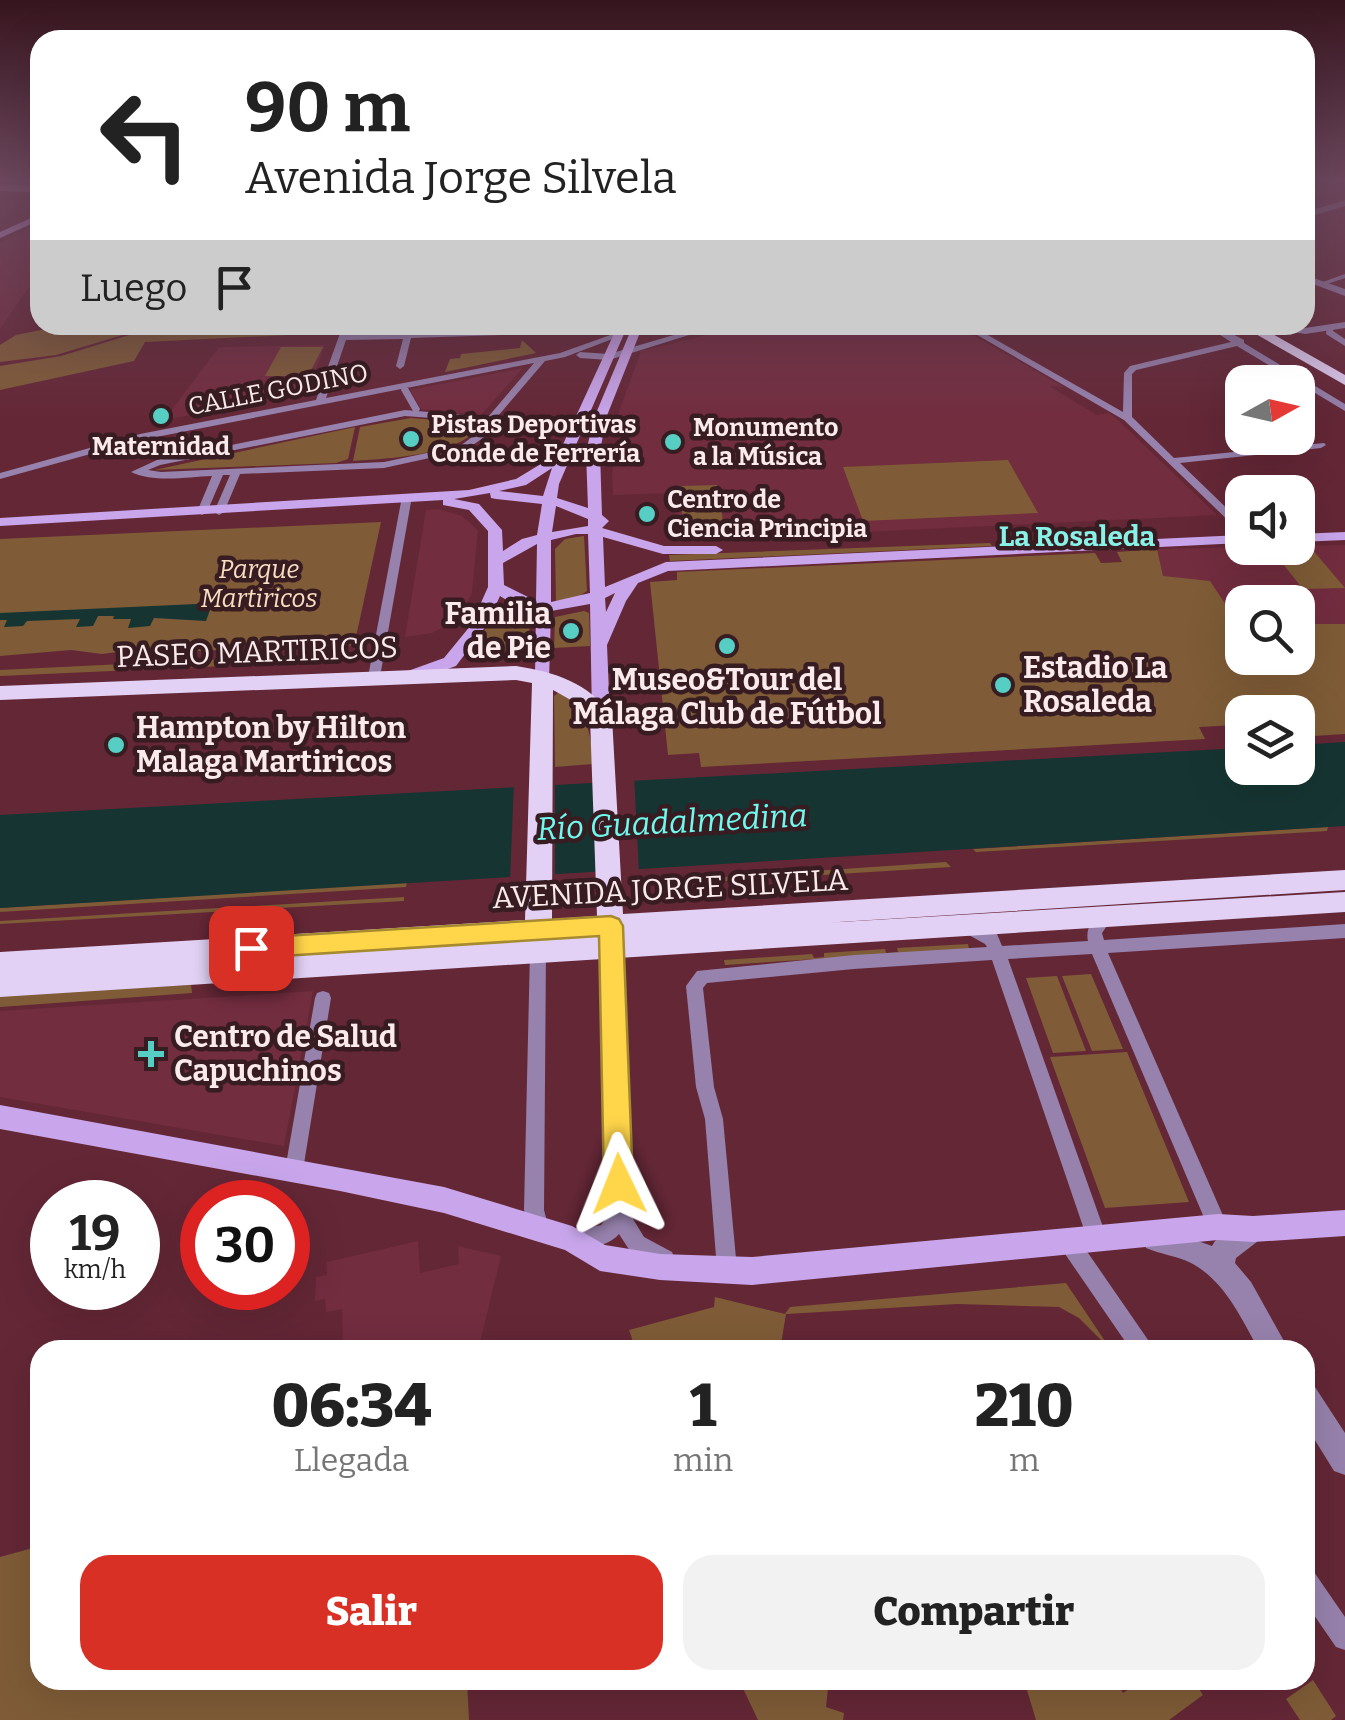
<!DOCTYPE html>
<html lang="es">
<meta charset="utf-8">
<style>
:root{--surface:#fff;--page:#f2f2f2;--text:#222;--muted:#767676;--accent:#d93025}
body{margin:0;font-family:Bitter,serif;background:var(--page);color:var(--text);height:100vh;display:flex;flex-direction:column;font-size:38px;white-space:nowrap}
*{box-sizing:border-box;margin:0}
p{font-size:32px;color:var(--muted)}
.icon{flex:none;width:55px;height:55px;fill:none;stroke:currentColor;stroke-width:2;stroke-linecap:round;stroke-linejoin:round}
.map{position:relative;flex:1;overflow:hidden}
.side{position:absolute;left:30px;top:1340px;width:1285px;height:350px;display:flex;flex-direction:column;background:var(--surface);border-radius:30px;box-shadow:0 10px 40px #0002}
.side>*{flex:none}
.banner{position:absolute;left:30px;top:30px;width:1285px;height:305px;border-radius:30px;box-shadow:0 10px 40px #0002;background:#fff;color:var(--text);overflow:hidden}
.needle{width:65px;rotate:82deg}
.buttons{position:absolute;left:1225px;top:365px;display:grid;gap:20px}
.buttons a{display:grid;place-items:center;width:90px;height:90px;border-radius:20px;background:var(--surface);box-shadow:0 10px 40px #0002;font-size:50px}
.speed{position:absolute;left:30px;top:1180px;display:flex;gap:20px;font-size:50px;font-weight:700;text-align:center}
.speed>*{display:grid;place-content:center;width:130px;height:130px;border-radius:50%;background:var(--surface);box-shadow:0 10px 40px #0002;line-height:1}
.speed small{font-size:25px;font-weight:400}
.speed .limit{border:15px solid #d22;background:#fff;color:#111}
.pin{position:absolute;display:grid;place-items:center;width:85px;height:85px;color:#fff;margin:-42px;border-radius:20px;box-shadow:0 5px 15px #0006}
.me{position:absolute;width:110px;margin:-55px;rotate:358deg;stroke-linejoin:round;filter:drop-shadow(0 0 8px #0008)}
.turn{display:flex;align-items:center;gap:35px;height:210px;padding:0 50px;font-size:45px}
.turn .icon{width:130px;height:130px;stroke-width:2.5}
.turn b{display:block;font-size:70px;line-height:85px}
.then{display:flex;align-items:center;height:95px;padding:0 50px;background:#0003;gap:20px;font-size:38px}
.eta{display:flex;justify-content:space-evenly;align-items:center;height:170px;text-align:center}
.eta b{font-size:60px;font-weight:800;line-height:70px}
.primary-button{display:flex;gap:20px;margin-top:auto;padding:20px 50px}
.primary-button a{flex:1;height:115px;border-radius:30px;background:var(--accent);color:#fff;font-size:40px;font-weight:800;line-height:115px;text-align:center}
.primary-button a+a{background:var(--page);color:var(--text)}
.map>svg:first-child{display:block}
.built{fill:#722d3f}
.green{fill:#7f5c37}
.water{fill:#163532}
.pier{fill:#642736}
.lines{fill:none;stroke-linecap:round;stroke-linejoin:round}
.pedestrian{fill:#9782ad;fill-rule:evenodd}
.minor{fill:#9782ad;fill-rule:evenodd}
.tertiary{fill:#9782ad;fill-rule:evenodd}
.secondary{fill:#c9a6ec;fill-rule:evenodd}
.primary{fill:#e2d1f5;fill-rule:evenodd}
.route{fill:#ffd54a;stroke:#a68a30;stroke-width:2.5}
.poi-dot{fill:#56cec3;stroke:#371c22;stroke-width:4}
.labels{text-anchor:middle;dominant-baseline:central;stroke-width:9;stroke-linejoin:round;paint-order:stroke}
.far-street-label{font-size:25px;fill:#faeaec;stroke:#371c22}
.far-poi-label{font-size:25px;font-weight:bold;fill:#faeaec;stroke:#371c22;text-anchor:start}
.far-park-label{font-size:25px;font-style:italic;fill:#fadec1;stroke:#371c22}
.far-neighbourhood-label{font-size:28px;font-weight:bold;fill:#88f2e7;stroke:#371c22}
.poi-label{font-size:30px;font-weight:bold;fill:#faeaec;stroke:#371c22;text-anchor:start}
.street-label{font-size:30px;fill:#faeaec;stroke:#371c22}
.water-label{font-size:32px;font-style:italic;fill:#6ffaed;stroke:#371c22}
</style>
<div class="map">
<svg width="1345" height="1720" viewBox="0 0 1345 1720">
<rect width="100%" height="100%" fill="#642736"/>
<!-- built -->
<path class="built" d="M40,224V281L28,288L0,329V243Z
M747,325H955L1064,387L1049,386L1097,415L1109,413L1116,418L1217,515L679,541L672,493L613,495L612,473L620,433L613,432L616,420L641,351Z
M325,345L307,393L164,420L219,347Z
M523,368L481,415L421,409L410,390Z
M438,509L462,516L478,530L472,593L462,613L449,624L432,633L405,637L426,510Z
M1345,545V624H1298V602H1242V623L1172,619L1157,549Z
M313,991L284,1146L0,1097V1011Z
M418,1241L420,1273L459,1264L458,1246L501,1256L479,1347L343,1350L342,1309L326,1312L325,1299L315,1301L316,1277L327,1275V1262Z"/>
<!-- green -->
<path class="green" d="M66,325H156L56,355L0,362V345L16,335Z
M162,325H331L328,333L145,342L134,361L0,390V366L61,356Z
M522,340L536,353L445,372L450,359L460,358L461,354L520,348Z
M281,347H323L308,376H265Z
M411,418L471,423L477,428C460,455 384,459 353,461L360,427Z
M355,427L348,459L336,463L154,470Z
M1008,460L1038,513L863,521L843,467Z
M717,485L724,527L684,528L679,486Z
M381,522L354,646L322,642L254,647V642L244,643L242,649L199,651L181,644L102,654L71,650L0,656V539Z
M584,536L587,591L577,598L556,601L555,549L565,539Z
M990,543L992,546L670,561L669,555Z
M1311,548L1345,588L1303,589L1271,549Z
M1157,549L1163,576L1210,581L1228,608L1242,607V617L1236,618L1242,623V658H1298V624H1345V734L1298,737V712H1242V731L1238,725L1199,727L1205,739L701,767L699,753L668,755L650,582L677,580V572L1095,553L1101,563L1122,562L1117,552Z
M584,611L589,613L590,646L554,648L555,617Z
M499,620L521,621L529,626L532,649L465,654L489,624Z
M226,659L224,666L0,676V670Z
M558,693C586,704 592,736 593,764L555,767L554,696Z
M1328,827L1327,831L976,852L973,849Z
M946,862L951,867L696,883L695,879Z
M407,882L406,887L0,912V908Z
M404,897V901L0,924V921Z
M968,944L969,949L725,965L724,960L812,954L814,958L824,957V953L885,949L886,953L898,952L897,948Z
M1091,974L1123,1049L1092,1051L1062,976Z
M1057,976L1086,1051L1053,1053L1026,978Z
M191,985L192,993L0,1007V994Z
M1127,1052L1189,1202L1105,1208L1050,1057Z
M1066,1283L1111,1350L1079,1318L1059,1307L957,1304L786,1314L780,1350H636L629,1330L714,1307L715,1297L785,1314L790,1307Z
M40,1546V1680H467L469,1720H0V1557Z
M739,1680H805L828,1688L826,1707L844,1713L843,1720H758Z
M1024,1680H1115L1123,1693L1143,1680H1193L1203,1695L1169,1720H1036Z
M1313,1680L1336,1716L1331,1720H1300L1286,1699Z"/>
<!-- water -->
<path class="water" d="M240,602L239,606L211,607L206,621L154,618L150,626L128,628L131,619H113L114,616H98L93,626L76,627L80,619L27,621L23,626L4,627L7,620H0V613Z
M1345,742V826L0,908V815L1242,748V768H1298V745Z"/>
<!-- pier -->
<path class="pier" d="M634,774L639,874L596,876L594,776Z
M555,779V879L510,881L514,781Z"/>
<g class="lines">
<!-- pedestrian -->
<path class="pedestrian" d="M402,388H408L420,409L419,411H413L401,390Z"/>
<!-- minor -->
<path class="minor" d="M19,179H25L15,189H11Z
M1345,274V278L1321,286L1317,284Z
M343,325H351L348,335L404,334L408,325L414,327L413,333L532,330L536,332L532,334L411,338L404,366L400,369L396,366L403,339L346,340L326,398L560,353L616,333L623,335L565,357L545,361L498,416L487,435L466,450L384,468L240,474L224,512L219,515L214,512L230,475H223L207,512L202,515L197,512L212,476C187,477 154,483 131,472L157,460L405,410L488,417L534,363L141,440L0,479V473L140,434L316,400ZM405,416L485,422L480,431L460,446L384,462L161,472L148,470L160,465Z
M708,325H721L609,360L580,358L576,355L580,352L609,354Z
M960,325H970L1123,412L1124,373L1130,366L1231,342L1205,325H1215L1244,340V343L1345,404V411L1237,346L1136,370L1132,374V417L1174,458L1324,443L1326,445L1321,448L1180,463L1242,523V531L1238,530L1124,420Z
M1327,326H1333V331L1345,339V346L1326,334Z
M406,499L411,502L380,677L374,681L368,677L401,502Z
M1105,911L1111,912L1113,917L1102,933L1104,940L1345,924V938L1108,953L1225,1220L1228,1227L1225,1234L1218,1237L1211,1234L1092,954L1008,959L1108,1241L1105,1248L1098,1251L1091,1248L1088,1241L992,960L854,969L707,983L703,988L714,1087L723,1119L737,1269L734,1276L727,1279L720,1276L717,1269L705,1119L696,1087L686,986L697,971L854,955L987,947L985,944L960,930L958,925L960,920L966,919L997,934L1002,946L1088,941C1085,929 1093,915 1105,911Z
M611,938L617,940L619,945L630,1214L644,1237L672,1252L675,1259L672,1266L665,1269L630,1251L619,1234C609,1246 583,1252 567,1246L564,1239L567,1232L601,1225L610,1214L603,945L605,940Z
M538,944L544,946L546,951L544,1210L549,1229L546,1236L539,1239L532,1236L524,1210L530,951L532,946Z
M323,991L329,993L331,998L303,1170L301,1177L294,1179L287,1177L285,1170L315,998L317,993Z
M1070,1234L1077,1237L1155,1350H1131L1063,1251L1060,1244L1063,1237Z
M1305,1569L1314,1572L1345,1617V1650L1336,1647L1305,1602Z"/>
<!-- tertiary -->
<path class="tertiary" d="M1345,200V206L1305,218V212Z
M1305,275L1345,289V296L1305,281Z
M1345,322V328L1305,334L1265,327L1305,328Z
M1253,1216L1262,1220L1266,1229L1262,1238L1236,1258L1235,1263L1251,1282L1289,1350H1259C1241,1318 1225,1281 1191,1263C1177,1256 1160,1254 1146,1248L1142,1239L1146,1230L1155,1226L1212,1246L1215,1241Z
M1305,1382L1315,1387L1345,1433V1475L1334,1471L1305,1424Z"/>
<!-- secondary -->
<path class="secondary" d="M0,185L40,186V192L0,191Z
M40,214V220L0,238V232Z
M618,325L627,327L559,484L557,498L588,508L586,452L594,418L633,325H643L606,418L600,452L602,515L609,521L602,528L664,546H716L723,550L716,554H663L603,537L605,587L666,562L1242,535V543L668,571L638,583L626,601L607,645L610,717L601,723L592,717L590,604L551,611L549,681L543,683L535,677L536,610L513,604L500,596L486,626L456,666L417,680H405V672L444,658L471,625L488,587V531L469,510L443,505V500L0,526V518L469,490L516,479L559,453ZM552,468L543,496L499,491L526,485ZM490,493L491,498L496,499L542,504L537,535L522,539L503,551L502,530L479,504L454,499ZM556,506L588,519V526L552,532ZM576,534H588L590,593L551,602V540ZM537,544L536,601L504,585L503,563ZM615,593L606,612L605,598Z
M1345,532V540L1298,542V534Z
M0,1105L444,1187L572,1226L605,1245L660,1254L752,1257L1218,1214L1253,1216L1345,1210V1236L1253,1242L1218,1240L752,1285L660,1280L600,1271L565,1250L444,1213L340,1191L0,1129Z"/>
<!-- primary -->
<path class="primary" d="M1240,325H1257L1345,375V385Z
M516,666C554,672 589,682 612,717L623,914L1345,870V890L823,923L1345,892V912L0,997V952L525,920L532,683L516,680L0,700V686ZM553,690L576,703L590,718L597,916L552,919Z"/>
</g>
<!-- sky -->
<linearGradient id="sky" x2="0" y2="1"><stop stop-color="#37151e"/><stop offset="0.43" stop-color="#6c475d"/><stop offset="1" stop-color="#6c475d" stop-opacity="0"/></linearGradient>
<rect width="1345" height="420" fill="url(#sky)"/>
<!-- route -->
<path class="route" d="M611,916L619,919L623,926L633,1184L629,1194L619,1199L608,1194L604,1184L599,936L251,958L243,955L239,948L243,941L251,938Z"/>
<!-- markers -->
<g class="poi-dot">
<circle cx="161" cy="416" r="10"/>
<circle cx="411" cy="439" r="10"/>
<circle cx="673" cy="442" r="10"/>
<circle cx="647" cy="514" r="10"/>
<circle cx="571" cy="631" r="10"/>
<circle cx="727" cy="646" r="10"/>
<circle cx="1003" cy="685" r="10"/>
<circle cx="116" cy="745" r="10"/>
<path d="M146 1039h10v10h10v10h-10v10h-10v-10h-10v-10h10z"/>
</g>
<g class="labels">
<!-- far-street labels -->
<g class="far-street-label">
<text transform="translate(278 390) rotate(-11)">CALLE GODINO</text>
</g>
<!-- far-poi labels -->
<g class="far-poi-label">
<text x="431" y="425">Pistas Deportivas<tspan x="431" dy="29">Conde de Ferrería</tspan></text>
<text x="693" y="428">Monumento<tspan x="693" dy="29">a la Música</tspan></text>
<text x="161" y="447" text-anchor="middle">Maternidad</text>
<text x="667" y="500">Centro de<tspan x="667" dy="29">Ciencia Principia</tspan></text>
</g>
<!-- far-park labels -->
<g class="far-park-label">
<text x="259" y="570">Parque<tspan x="259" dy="29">Martiricos</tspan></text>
</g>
<!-- far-neighbourhood labels -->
<g class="far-neighbourhood-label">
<text x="1077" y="536">La Rosaleda</text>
</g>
<!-- poi labels -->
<g class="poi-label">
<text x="551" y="614" text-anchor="end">Familia<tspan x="551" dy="34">de Pie</tspan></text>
<text x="1023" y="668">Estadio La<tspan x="1023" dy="34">Rosaleda</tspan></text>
<text x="727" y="680" text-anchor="middle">Museo&amp;Tour del<tspan x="727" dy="34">Málaga Club de Fútbol</tspan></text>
<text x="136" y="728">Hampton by Hilton<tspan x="136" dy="34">Malaga Martiricos</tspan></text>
<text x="174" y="1037">Centro de Salud<tspan x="174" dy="34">Capuchinos</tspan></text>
</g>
<!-- street labels -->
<g class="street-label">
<text transform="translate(257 652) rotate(-2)">PASEO MARTIRICOS</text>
<text transform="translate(670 889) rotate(-3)">AVENIDA JORGE SILVELA</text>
</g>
<!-- water labels -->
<g class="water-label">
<text transform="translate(672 822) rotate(-3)">Río Guadalmedina</text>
</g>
</g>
</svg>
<div class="buttons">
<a><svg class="needle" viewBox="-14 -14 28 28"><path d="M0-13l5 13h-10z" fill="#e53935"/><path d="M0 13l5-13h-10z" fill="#767676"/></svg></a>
<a><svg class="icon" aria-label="sound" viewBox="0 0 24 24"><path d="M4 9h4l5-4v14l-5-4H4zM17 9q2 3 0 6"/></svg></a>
<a><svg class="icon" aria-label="search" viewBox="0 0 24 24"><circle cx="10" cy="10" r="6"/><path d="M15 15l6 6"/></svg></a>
<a><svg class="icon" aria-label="layers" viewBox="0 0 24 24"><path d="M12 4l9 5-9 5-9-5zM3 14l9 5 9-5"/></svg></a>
</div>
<div class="speed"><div>19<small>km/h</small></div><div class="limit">30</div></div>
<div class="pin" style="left:251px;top:948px;background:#d93025"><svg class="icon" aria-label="arrive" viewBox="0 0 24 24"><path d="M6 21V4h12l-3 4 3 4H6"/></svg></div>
<svg class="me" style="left:619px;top:1184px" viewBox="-20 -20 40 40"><path d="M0-17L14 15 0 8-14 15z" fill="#ffd54a" stroke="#fff" stroke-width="4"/></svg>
<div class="banner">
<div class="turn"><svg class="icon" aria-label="left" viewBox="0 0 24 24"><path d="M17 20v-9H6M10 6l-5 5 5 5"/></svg><div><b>90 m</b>Avenida Jorge Silvela</div></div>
<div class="then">Luego<svg class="icon" aria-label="arrive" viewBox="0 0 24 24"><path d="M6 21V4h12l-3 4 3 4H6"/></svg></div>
</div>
<section class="side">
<div class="eta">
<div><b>06:34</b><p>Llegada</p></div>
<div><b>1</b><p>min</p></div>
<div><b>210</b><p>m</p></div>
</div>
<div class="primary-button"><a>Salir</a><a>Compartir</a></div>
</section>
</div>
